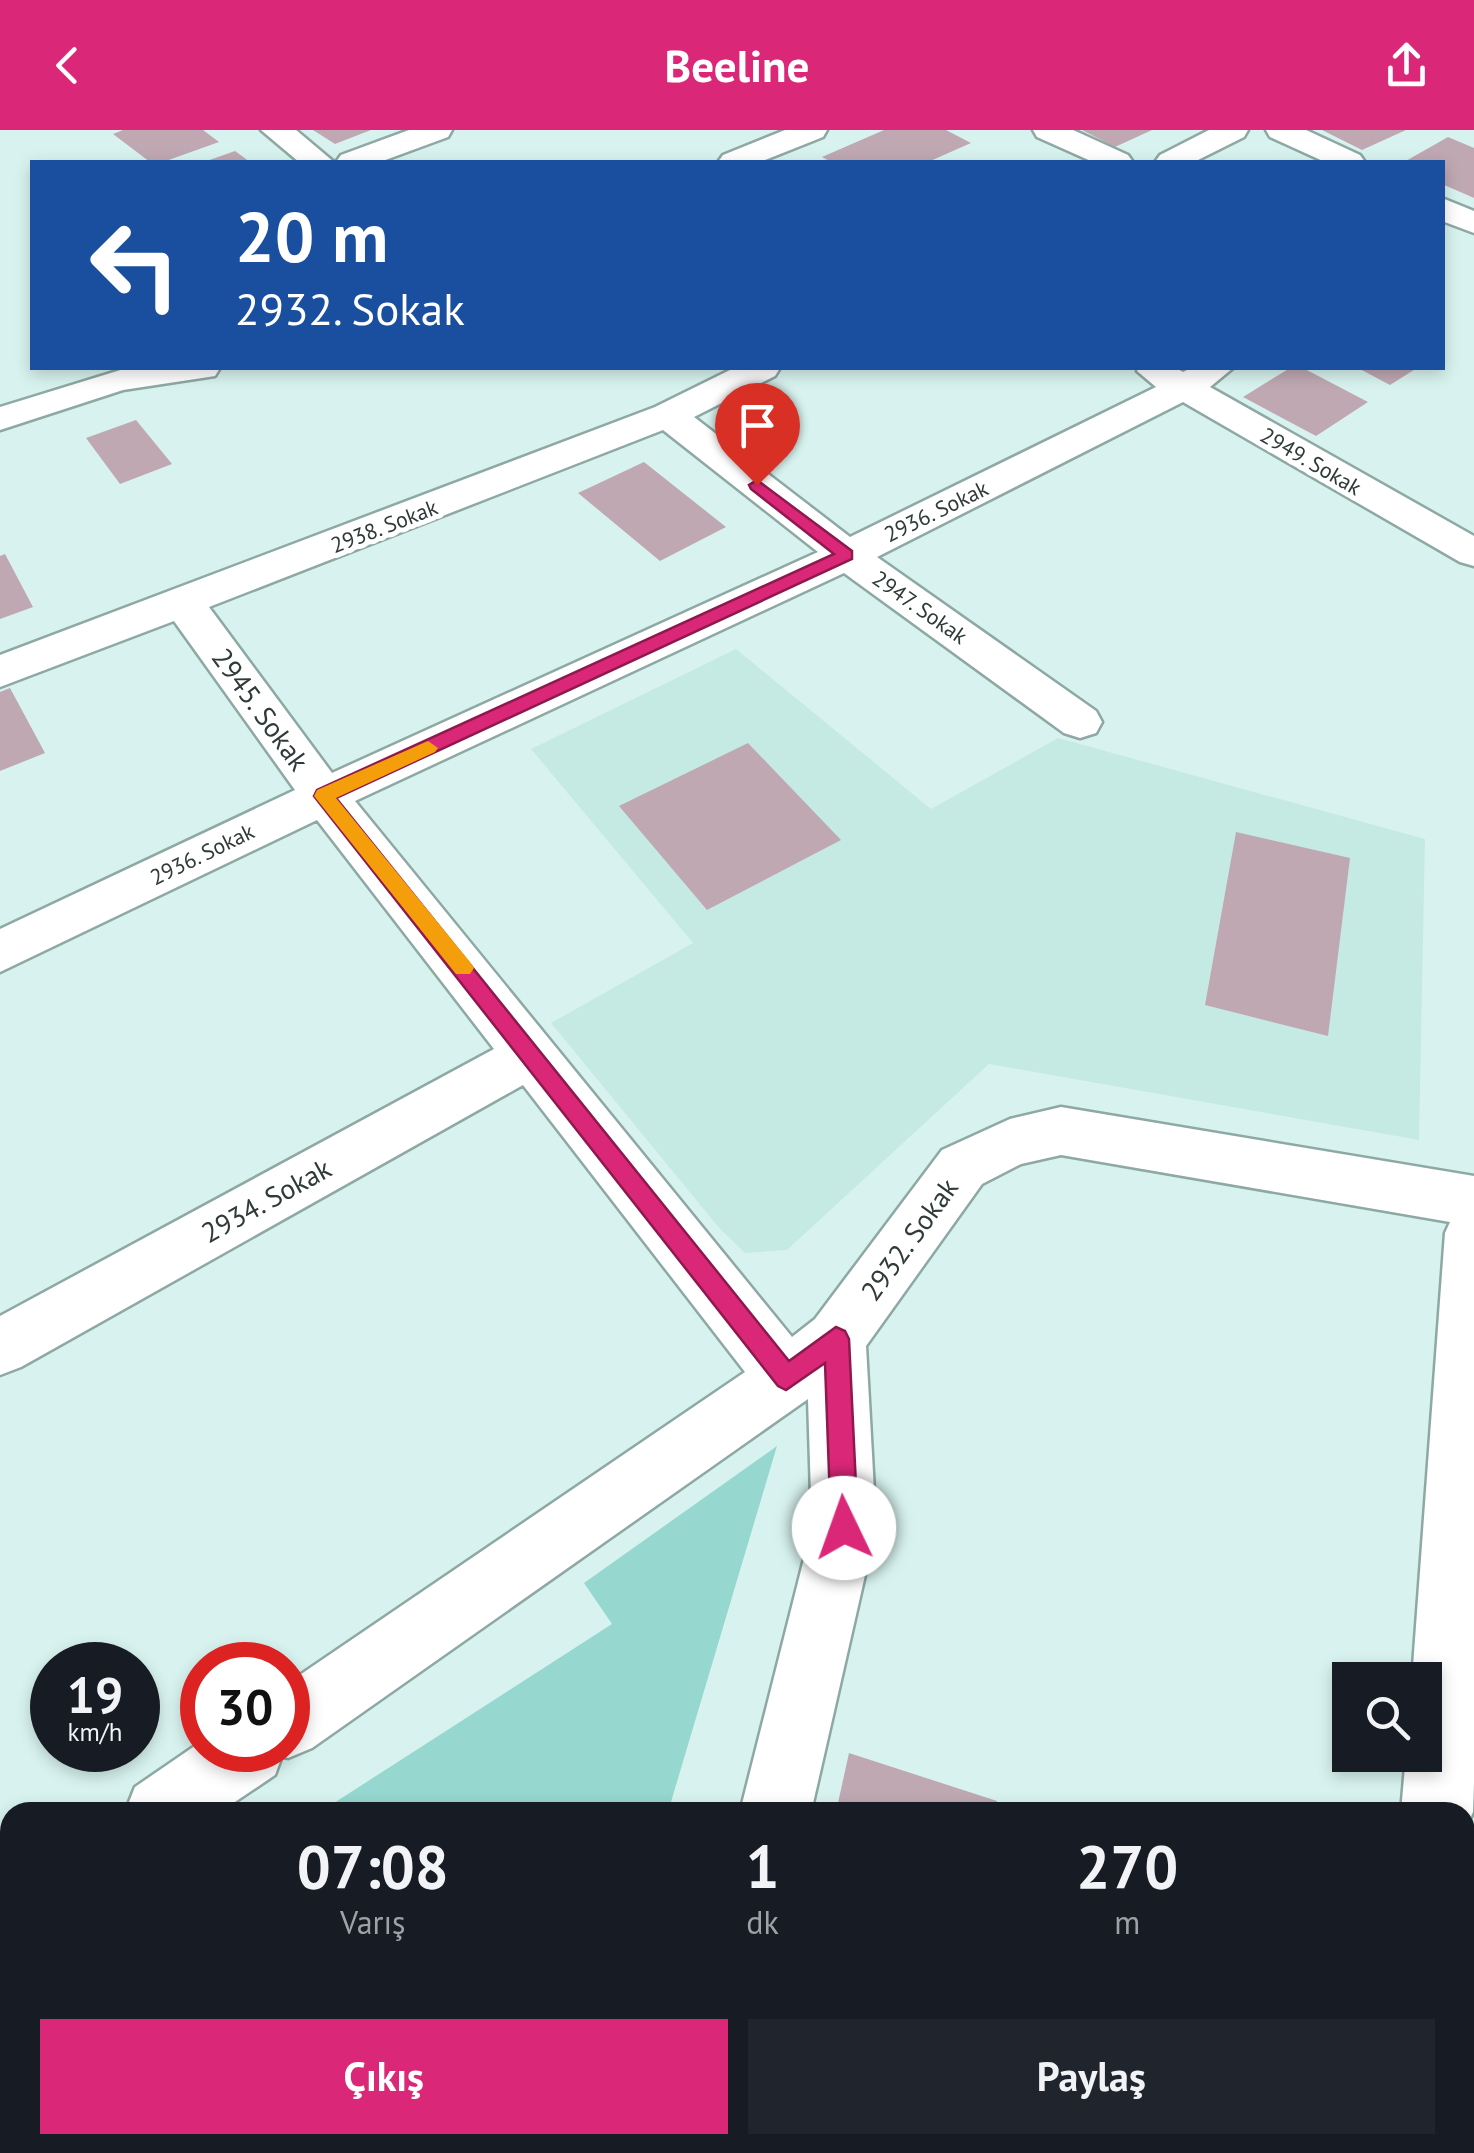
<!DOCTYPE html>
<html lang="tr">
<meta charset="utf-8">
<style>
:root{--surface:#171b24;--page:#20242c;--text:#f1f3f6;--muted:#9ea1a6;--accent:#db2777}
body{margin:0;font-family:"PT Sans",sans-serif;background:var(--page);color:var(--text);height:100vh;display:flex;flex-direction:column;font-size:38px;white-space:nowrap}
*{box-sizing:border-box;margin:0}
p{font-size:32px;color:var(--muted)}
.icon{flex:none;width:55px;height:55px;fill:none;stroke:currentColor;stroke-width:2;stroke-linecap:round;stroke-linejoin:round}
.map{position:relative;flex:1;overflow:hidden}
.details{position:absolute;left:0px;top:1672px;width:1475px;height:352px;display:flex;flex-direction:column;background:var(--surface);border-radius:30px 30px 0 0;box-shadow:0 5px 15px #0003}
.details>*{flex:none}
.banner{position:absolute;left:30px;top:30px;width:1415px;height:210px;border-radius:0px;box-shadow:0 5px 15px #0003;background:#1a4fa0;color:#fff;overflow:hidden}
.tools{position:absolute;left:1332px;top:1532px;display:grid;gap:20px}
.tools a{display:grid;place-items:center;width:110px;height:110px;border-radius:0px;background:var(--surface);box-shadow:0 5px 15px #0003;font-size:50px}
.speed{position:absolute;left:30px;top:1512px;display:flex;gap:20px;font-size:50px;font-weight:700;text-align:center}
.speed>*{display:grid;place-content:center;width:130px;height:130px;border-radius:50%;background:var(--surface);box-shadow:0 5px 15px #0003;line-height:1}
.speed small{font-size:25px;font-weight:400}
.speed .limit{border:15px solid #d22;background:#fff;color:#111}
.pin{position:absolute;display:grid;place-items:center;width:85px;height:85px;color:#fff;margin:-102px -42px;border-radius:50% 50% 50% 0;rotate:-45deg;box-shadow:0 0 10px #0007}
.pin .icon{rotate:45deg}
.me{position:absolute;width:110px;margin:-55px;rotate:357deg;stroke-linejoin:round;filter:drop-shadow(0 0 8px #0008)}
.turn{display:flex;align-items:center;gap:35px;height:210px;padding:0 40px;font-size:45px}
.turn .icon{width:130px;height:130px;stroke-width:2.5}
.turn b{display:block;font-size:70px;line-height:85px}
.eta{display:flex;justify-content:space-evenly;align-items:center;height:170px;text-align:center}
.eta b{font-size:60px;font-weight:800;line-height:70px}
.button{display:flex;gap:20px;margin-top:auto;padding:20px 40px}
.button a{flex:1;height:115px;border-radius:0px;background:var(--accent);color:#fff;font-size:40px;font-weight:800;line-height:115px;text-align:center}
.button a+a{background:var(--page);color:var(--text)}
header{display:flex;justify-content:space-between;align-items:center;height:130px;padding:0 40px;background:var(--accent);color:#fff;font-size:45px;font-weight:800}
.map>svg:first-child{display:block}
.built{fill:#c5eae4}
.green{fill:#96d7cf}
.building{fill:#bfa8b2}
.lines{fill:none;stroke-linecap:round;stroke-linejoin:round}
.minor-casing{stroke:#8ea8a4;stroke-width:5}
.minor{fill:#fff;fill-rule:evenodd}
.route{fill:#db2777;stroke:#8e194d;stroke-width:2.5}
.slow{fill:#f59e0b}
.labels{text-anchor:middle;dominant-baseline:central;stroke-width:10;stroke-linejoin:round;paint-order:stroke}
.far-street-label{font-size:22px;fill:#2f3a39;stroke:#fff}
.street-label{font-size:28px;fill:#2f3a39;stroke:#fff}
</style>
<header><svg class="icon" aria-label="back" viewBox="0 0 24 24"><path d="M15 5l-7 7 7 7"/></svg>Beeline<svg class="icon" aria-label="share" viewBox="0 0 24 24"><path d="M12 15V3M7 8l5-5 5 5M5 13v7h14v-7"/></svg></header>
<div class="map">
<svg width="1474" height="2023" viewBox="0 0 1474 2023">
<rect width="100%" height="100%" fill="#d8f3ef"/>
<!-- built -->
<path class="built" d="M736,519L931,679L1058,608L1425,709L1419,1010L989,934L787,1120L745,1123L720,1099L551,893L693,813L531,619Z"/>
<!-- green -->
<path class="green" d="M777,1316L668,1682H320L612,1494L584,1453Z
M10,1834V2015H569L567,2023H0V1840Z"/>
<!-- building -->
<path class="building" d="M123,0H203L219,12L163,32H150L113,4Z
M313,0H371L335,14Z
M884,0H946L971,13L928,32H831L822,27Z
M1082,0H1152L1115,17Z
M1322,0H1406L1362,20Z
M1448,7L1474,18V68L1442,54V32H1404Z
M235,21L250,32H204Z
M1290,238H1303L1368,272L1316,306L1243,267Z
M1358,238H1417L1390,255Z
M136,290L172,334L120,354L86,308Z
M644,332L726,397L660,431L578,363Z
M5,424L33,477L0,489V426Z
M10,558L45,623L0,641V562Z
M748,613L841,710L707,780L619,676Z
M1236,702L1350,728L1328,906L1205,875Z
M849,1623L997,1671L995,1682H836Z
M10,1987V2015H226L228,2023H0V1991Z"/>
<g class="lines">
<!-- minor casing -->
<g class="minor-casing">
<path id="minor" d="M261,0H296L334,32H299Z
M409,0H452L448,7L380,32H336L341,25Z
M785,0H827L823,7L760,32H718L723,25Z
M1033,0H1073L1128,25L1133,32H1093L1037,7Z
M1209,0H1248L1244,7L1194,32H1155L1160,25Z
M1266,0H1306L1360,25L1365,32H1325L1270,7Z
M1442,68L1474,81V103L1442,91Z
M127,238H220L215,246L123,260L0,300V277Z
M734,238H780L775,246L694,287L850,407L1156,257L1137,241L1139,238H1176L1183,242L1191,238H1233L1210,257L1474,406V436L1460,432L1183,272L877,427L1096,581L1102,592L1096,603L1080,608L1064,603L844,443L355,671L792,1207L815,1189L942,1020L1010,989L1061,977L1474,1046V1653L1473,1682L1465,1700V1682H1401L1406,1625H1425V1550H1412L1445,1103L1450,1092L1061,1025L1021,1034L982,1054L866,1216L876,1397L811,1682H740L812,1397L808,1269L312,1618L288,1628L282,1626L275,1645L220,1682H125L135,1657L202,1611V1620H288V1553L745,1242L523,955L21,1237L0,1245V1186L494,919L317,690L0,842V799L295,660L174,491L0,557V525L655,277ZM663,300L818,422L332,643L209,477Z
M10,1750V1827L0,1831V1754Z
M639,2015H717L715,2023H635Z
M1377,2015H1455L1456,2023H1376Z"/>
</g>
<!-- minor -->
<use href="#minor" class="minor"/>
</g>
<!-- route -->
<path class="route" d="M757,350L852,421V429L336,668L789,1231L836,1197L845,1201L849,1209L858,1398L854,1407L844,1411L835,1407L831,1398L825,1233L786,1260L778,1256L314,666L317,660L834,424L751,359L749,355Z"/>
<!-- slow -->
<path class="slow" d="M428,611L438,618L435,622L336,668L470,832L474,838L470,844H456L314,666L317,660Z"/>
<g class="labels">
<!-- far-street labels -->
<g class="far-street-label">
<text transform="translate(1311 331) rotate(30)">2949. Sokak</text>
<text transform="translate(936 381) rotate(-26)">2936. Sokak</text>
<text transform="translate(384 396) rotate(-21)">2938. Sokak</text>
<text transform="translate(920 477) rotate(35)">2947. Sokak</text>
<text transform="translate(202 724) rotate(-26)">2936. Sokak</text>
</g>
<!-- street labels -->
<g class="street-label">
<text transform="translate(261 579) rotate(54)">2945. Sokak</text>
<text transform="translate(266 1070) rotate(-29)">2934. Sokak</text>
<text transform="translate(909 1109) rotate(-54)">2932. Sokak</text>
</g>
</g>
</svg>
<div class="tools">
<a><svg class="icon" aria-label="search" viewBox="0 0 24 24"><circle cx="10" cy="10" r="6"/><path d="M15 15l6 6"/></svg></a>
</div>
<div class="speed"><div>19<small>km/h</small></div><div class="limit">30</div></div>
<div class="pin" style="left:757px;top:355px;background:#d93025"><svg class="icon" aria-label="arrive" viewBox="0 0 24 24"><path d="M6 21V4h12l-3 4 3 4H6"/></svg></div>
<svg class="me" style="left:844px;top:1398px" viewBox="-20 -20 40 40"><circle r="19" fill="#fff"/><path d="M0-13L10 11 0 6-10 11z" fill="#db2777"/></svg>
<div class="banner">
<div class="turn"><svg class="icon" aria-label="left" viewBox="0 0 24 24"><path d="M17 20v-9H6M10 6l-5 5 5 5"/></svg><div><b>20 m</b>2932. Sokak</div></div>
</div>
<section class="details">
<div class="eta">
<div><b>07:08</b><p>Varış</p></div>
<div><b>1</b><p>dk</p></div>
<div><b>270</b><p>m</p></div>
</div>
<div class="button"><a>Çıkış</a><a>Paylaş</a></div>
</section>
</div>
